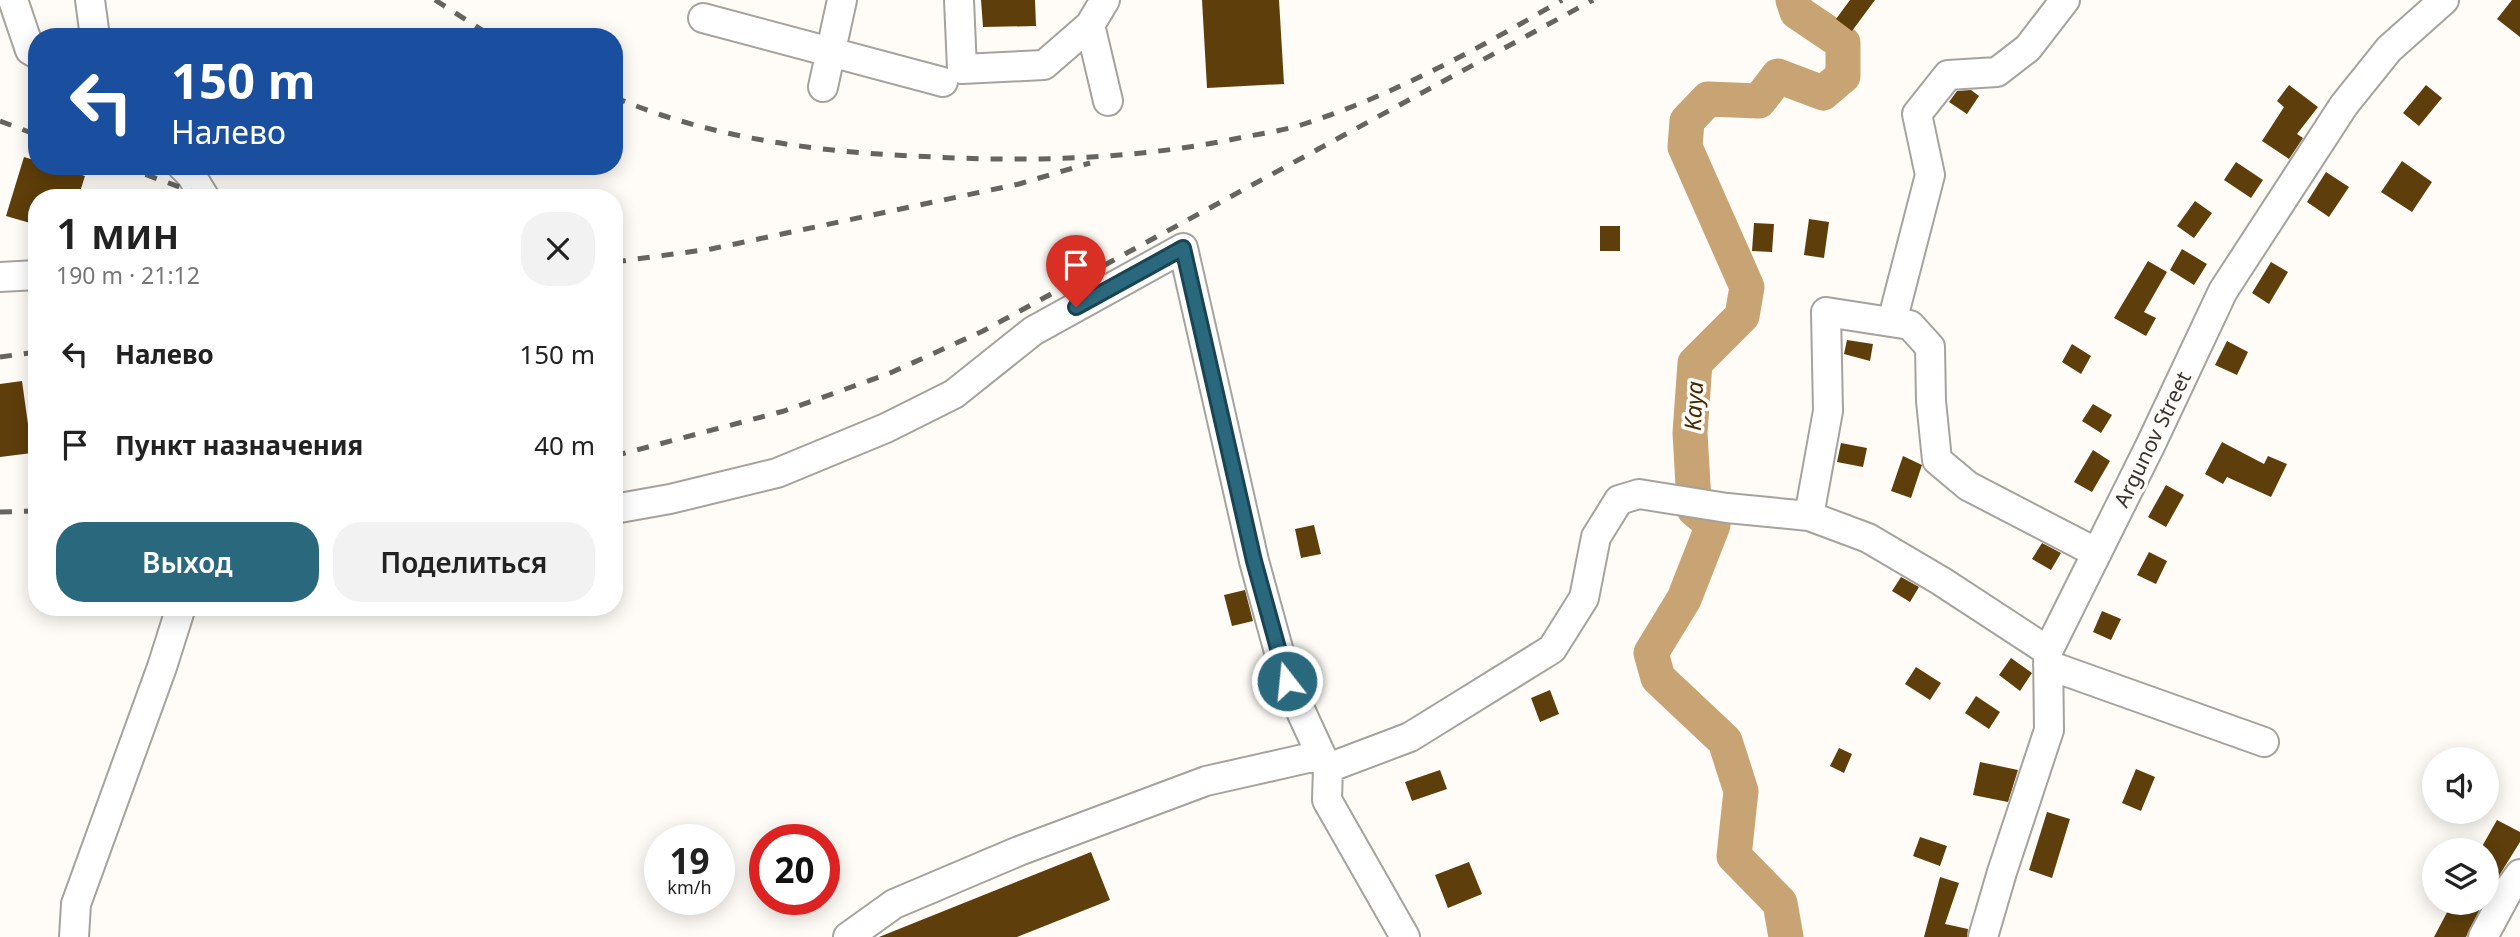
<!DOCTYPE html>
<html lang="ru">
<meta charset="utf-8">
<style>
:root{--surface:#fff;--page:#f2f2f2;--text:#222;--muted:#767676;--accent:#2a687e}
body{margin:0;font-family:"Noto Sans",sans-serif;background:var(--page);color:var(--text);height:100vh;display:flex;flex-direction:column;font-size:26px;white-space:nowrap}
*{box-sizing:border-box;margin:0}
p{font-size:23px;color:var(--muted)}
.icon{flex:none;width:38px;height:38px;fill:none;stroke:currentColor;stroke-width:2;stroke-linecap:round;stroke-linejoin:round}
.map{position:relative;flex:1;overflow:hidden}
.details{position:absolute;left:28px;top:189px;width:595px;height:427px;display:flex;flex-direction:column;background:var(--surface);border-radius:28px;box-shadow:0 4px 18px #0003}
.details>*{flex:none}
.top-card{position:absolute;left:28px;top:28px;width:595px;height:147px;border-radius:28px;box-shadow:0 4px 18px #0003;background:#1a4fa0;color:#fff;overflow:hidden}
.fabs{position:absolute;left:2422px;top:747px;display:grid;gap:14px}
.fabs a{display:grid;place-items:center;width:77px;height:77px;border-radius:50%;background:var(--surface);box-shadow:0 4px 18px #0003;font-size:35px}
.speed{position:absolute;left:644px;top:824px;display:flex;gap:14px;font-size:35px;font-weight:700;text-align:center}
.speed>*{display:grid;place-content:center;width:91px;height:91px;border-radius:50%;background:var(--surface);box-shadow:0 4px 18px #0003;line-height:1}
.speed small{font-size:18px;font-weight:400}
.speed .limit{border:10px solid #d22;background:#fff;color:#111}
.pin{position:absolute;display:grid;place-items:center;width:60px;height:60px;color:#fff;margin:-72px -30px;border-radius:50% 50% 50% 0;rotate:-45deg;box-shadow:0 0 7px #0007}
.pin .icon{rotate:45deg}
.me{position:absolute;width:77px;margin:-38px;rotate:344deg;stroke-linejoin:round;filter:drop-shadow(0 0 5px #0008)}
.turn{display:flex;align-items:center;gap:24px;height:147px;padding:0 28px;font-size:32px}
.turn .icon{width:91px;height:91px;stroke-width:2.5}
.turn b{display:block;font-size:49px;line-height:60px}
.round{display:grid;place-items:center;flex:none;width:74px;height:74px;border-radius:28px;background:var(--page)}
.headline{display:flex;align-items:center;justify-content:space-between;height:119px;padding:0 28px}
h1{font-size:42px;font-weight:600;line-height:52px}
.button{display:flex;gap:14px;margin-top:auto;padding:14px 28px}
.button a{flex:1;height:80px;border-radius:28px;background:var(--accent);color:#fff;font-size:28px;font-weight:600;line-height:80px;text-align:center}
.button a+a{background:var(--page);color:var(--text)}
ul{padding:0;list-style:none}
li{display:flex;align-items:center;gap:21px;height:91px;padding:0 28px}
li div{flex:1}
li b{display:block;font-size:26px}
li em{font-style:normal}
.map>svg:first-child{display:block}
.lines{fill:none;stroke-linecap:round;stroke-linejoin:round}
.river{stroke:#c8a373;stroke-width:35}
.building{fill:#5e3e0a}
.minor-casing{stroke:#a6a29d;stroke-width:32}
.minor{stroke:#fff;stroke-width:28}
.rail{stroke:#666461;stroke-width:5;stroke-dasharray:12 12;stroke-linecap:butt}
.route-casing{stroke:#1b4452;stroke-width:18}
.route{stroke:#2a687e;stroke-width:12}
.labels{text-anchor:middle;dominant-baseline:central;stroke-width:7;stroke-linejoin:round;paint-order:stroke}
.street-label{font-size:21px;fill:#353432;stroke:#fffbf6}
.water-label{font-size:23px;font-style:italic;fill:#432a01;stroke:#fffbf6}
</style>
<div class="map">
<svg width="2520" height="937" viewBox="0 0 2520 937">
<rect width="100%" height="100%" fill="#fffbf6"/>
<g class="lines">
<!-- river -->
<path class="river" d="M1786,937L1780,903L1734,856L1741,791L1725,741L1658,678L1651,653L1684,599L1713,525L1694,509V502L1690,433L1695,363L1742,316L1747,287L1685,147L1687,121L1708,99L1759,101L1778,76L1823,93L1843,76V43L1797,12L1793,0"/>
</g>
<!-- building -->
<path class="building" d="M981,0H1035L1036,26L983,27Z
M1202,0H1279L1284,84L1207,88Z
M1850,0H1875L1852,31L1836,19Z
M2512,0H2520V37L2497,19Z
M2289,85L2318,107L2297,134L2303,138L2289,159L2262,141L2284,107L2277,101Z
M2426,85L2442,98L2419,126L2403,113Z
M1971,90L1979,96L1967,114L1949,102L1957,91Z
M24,157L37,161V166H55L85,176L78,198H37V225L6,216Z
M2402,161L2432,182L2412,212L2381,192Z
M2236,162L2263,180L2251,198L2224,180Z
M2326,172L2349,187L2329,217L2307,202Z
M2195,201L2212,213L2194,238L2177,226Z
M1809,219L1829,222L1824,258L1804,255Z
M1754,223L1774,224L1772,252L1752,251Z
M1600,226H1620V251H1600Z
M2182,249L2207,264L2194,285L2170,270Z
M2148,261L2167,272L2144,312L2156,318L2146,336L2114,318Z
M2271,262L2288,272L2269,304L2252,293Z
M1847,340L1873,344L1870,361L1844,354Z
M2227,341L2248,352L2237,375L2215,365Z
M2072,344L2091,356L2081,374L2062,362Z
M22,381L32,453L0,457V384Z
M2093,404L2112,415L2101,433L2082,421Z
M2222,442L2264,464L2268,456L2287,464L2271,497L2227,477L2223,484L2205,474Z
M1841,443L1867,448L1863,467L1837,462Z
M2093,450L2110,461L2092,492L2074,482Z
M1903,456L1922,465L1911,498L1891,491Z
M2166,485L2184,495L2166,527L2148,517Z
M1314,525L1321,554L1301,558L1295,529Z
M2042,543L2061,553L2051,570L2032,559Z
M2149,552L2167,561L2156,584L2137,575Z
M1901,577L1919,587L1910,602L1892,591Z
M1245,590L1253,621L1232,626L1224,595Z
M2102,611L2121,619L2111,640L2093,632Z
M2011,658L2032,673L2020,691L1999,675Z
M1916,667L1941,683L1930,700L1905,684Z
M1550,690L1559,714L1540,722L1531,698Z
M1976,696L2000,712L1989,729L1965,713Z
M1839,748L1852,754L1844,773L1830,766Z
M1980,762L2018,770L2008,802L1973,795Z
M2136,769L2155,777L2141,811L2122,803Z
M1440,770L1447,789L1412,801L1405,782Z
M2047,812L2070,819L2052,878L2029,870Z
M2497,820L2520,832V842L2487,895V850H2480Z
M1920,837L1947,846L1940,866L1913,856Z
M1091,852L1110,900L1017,937H879Z
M1469,862L1482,894L1448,908L1435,875Z
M1940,877L1959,883L1945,924L1968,929L1967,937H1924Z
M2452,903H2483L2466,937H2434Z"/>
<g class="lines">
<!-- minor casing -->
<g class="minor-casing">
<path id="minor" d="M13,0L30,50L37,54
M90,0L95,37
M959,0L962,69L1044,65L1090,25L1105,0
M703,18L943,82
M1090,25L1108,101
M823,87L842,0
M182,166L191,175L205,198
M0,277L37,275
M1892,322L1930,175L1917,114L1948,75L1997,72L2028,48L2065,0
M614,509L670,499L777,473L886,428L954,394L1033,331L1183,248L1254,561L1287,681L1321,755
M1809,516L1828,411L1826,312L1910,325L1930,347L1931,401L1937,460L1968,486L2097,553
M2048,665L2264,742
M1328,768L1327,800L1405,937
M74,937L76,904L162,667L181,607
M848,937L894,904L1019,851L1206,781L1321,755L1328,768L1410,737L1552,649L1584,598L1596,537L1619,500L1639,494L1727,508L1809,516L1868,538L1941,581L2048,651
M1983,937L2002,872L2049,730L2048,651L2151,444L2223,291L2344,105L2389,49L2444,0
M2483,937L2509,889L2520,874"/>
</g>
<!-- minor -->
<use href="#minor" class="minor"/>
<!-- rail -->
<path class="rail" d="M435,0L493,37
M614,97C714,140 827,153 934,157C1037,162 1138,159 1239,138C1259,134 1281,131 1301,125C1394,95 1478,49 1562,0
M0,121L37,135
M123,166L209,198
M614,262L711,249L1019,184L1090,163
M0,357L37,352
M614,456L784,411L888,374L983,331L1593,0
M0,512L37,511"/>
</g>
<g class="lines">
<!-- route casing -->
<g class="route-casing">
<path id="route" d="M1076,307L1183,248L1254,561L1287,681"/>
</g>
<!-- route -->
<use href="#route" class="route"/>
</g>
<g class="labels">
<!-- street labels -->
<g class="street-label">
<text transform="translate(2152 439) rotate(-64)">Argunov Street</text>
</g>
<!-- water labels -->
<g class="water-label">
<text transform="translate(1693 406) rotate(-87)">Kaya</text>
</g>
</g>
</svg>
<div class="fabs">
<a><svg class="icon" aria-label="sound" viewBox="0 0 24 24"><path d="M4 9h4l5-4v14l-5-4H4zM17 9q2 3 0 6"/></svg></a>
<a><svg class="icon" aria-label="layers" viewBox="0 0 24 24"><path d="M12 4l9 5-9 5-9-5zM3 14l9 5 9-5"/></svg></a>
</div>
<div class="speed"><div>19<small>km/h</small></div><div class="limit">20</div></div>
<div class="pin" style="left:1076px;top:307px;background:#d93025"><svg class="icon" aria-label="arrive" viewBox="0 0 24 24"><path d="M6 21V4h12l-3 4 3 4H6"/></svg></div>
<svg class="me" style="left:1287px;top:681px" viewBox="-20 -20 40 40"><circle r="17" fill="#2a687e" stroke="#fff" stroke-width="3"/><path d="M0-11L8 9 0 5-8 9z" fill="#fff"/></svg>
<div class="top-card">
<div class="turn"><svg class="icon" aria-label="left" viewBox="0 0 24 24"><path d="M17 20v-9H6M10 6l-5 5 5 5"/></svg><div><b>150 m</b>Налево</div></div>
</div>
<section class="details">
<div class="headline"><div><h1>1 мин</h1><p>190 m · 21:12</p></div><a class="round"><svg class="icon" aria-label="close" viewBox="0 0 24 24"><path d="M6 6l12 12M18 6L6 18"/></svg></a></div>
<ul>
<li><svg class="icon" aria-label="left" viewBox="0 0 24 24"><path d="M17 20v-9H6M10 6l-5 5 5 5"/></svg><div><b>Налево</b></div><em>150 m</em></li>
<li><svg class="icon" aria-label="arrive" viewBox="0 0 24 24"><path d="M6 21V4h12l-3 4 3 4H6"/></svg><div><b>Пункт назначения</b></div><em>40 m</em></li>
</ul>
<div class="button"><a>Выход</a><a>Поделиться</a></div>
</section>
</div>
